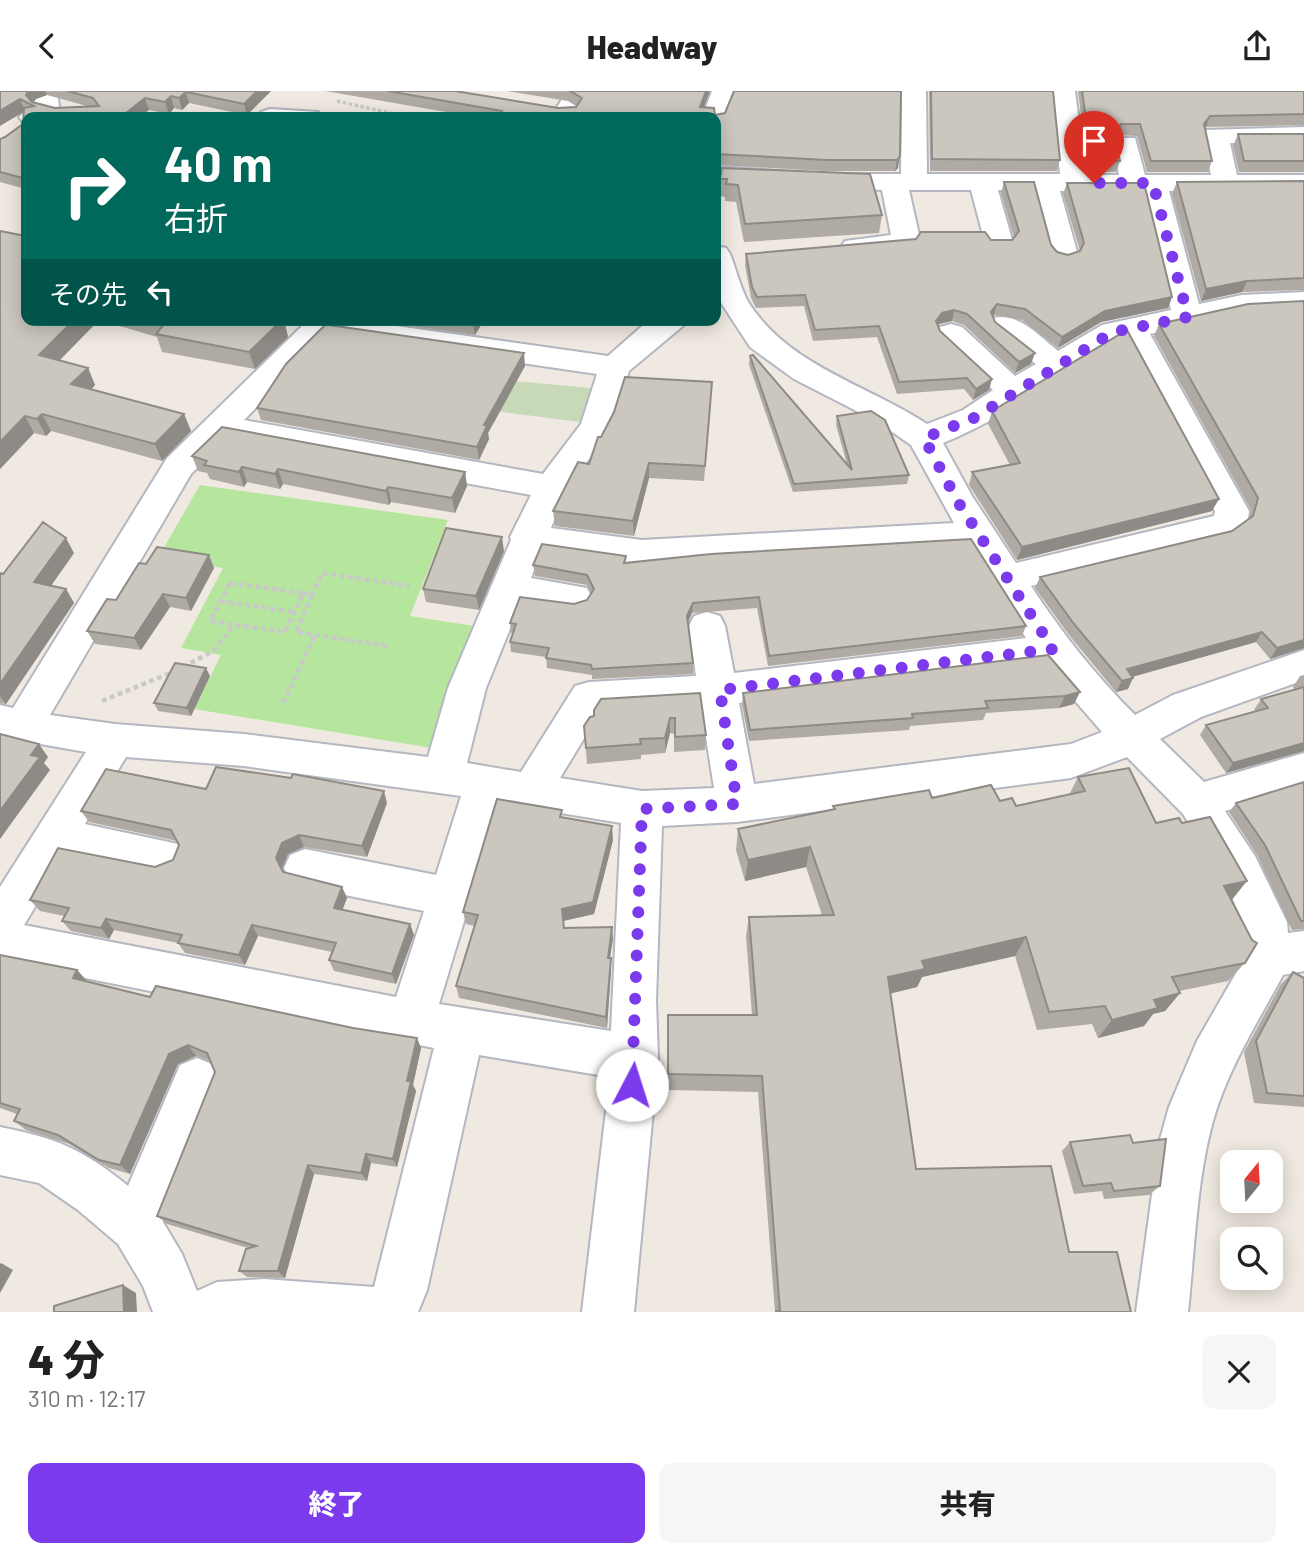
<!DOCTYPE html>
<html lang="ja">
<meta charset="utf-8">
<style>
:root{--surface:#fff;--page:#f6f6f6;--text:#222;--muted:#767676;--accent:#7c3aed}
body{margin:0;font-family:Barlow,"Noto Sans JP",sans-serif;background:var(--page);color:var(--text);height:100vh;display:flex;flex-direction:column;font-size:26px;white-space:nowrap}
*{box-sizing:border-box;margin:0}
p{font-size:23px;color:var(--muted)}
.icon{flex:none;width:38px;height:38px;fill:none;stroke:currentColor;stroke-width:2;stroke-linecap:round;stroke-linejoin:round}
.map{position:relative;height:1221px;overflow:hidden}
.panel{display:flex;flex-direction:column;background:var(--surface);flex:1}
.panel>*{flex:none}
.banner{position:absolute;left:21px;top:21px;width:700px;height:214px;border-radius:14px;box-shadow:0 4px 18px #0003;background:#00695c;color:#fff;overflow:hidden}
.needle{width:46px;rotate:18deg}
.controls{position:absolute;left:1220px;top:1059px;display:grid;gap:14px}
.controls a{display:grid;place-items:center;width:63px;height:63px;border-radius:14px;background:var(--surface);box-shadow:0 4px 18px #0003;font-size:35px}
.pin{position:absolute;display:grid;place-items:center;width:60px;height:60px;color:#fff;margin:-72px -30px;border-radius:50% 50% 50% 0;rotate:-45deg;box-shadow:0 0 7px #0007}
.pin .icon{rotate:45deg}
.me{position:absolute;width:77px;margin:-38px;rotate:5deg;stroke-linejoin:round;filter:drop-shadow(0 0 5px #0008)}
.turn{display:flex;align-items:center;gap:24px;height:147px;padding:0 28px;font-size:32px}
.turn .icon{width:91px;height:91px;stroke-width:2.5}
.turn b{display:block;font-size:49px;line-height:60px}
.then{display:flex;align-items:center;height:66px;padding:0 28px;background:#0003;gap:14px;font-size:26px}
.round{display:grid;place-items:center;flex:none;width:74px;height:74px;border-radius:14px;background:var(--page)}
.summary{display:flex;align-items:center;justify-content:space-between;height:119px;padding:0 28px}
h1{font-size:42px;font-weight:800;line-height:52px}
.action{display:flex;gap:14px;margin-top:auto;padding:14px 28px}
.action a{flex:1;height:80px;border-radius:14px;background:var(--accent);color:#fff;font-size:28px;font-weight:800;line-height:80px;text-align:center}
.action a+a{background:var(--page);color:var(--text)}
header{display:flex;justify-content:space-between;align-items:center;height:91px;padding:0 28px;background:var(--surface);font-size:32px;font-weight:800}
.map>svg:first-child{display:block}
.green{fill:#b6e59e}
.cemetery{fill:#c8d9b8}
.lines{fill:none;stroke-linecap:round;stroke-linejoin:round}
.minor-casing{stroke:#b4b7c1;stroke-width:4}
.path-far1{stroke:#c9c9c9;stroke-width:3.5;stroke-dasharray:3.5 2.5;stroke-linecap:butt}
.path{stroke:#c9c9c9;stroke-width:4.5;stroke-dasharray:5 3.5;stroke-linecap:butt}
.minor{fill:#fff;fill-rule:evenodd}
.wall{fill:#afaba4;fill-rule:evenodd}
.shaded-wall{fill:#8e8b86}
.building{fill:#cbc7bf;stroke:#8e8b86;stroke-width:2}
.route{stroke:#7c3aed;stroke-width:12;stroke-dasharray:0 21.6}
</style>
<header><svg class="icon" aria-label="back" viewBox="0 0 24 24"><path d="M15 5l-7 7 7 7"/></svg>Headway<svg class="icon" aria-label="share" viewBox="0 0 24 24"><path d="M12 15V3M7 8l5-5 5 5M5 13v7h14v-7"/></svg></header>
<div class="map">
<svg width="1304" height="1221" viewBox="0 0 1304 1221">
<rect width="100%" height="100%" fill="#efe9e1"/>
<!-- green -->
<path class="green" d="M200,394L448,429L410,525L481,536L438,658L194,618L221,564L181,557L223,477L158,467Z"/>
<!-- cemetery -->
<path class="cemetery" d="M503,289L602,298L588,332L495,320Z"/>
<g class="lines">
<!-- minor casing -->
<g class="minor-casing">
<path id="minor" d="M33,0H57L59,15L47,26H26V32L23,31L19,26L33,13Z
M567,0H591L575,26H551Z
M712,0H736L724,31L716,33V26H702Z
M902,0H926L927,83H1060L1051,0H1075L1086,84H1119L1113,52L1117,47H1135L1145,84H1211L1202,44L1206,39L1304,36V52H1230L1237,84H1304V100H1169L1199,213L1242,204L1304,201V219L1242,222L1150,243L1249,420C1248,436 1240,444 1225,449L1031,495C1062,542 1095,584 1135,624L1173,604L1304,559V589L1201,626L1160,648L1204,691L1304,662V696L1225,720L1255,765L1287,831L1288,842L1304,840V880L1283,884C1260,927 1234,968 1218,1014C1197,1074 1195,1157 1188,1221H1136L1159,1052L1169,1016L1197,950L1247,863L1243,831L1225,791L1183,723L1127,666L1071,687L737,731L662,735L656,909L658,967L634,1221H582L610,986L479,964L427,1199L418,1221H153L143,1195L118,1153L78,1119L39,1092L0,1084V1036C56,1047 83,1058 128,1095L180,974L197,967L214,974L221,990L163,1131L182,1163L197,1200L217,1191L264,1188L374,1196L434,957L0,870V796L86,661L0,646V614L13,617L167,367L301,236V229H354L608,265L649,229H690L629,280L612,336L566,400L551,437L642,449L954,432L911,354L878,331L794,288L750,256L716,204V155L726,157L730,163C736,178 740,195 747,209C787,275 867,293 927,333L963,319L993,299L940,250L936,243L940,236L951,233L962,236L1015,285L1036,273L994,241L990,234L994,227C1019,221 1040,246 1058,260L1102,234L1171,219L1142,100H1060L1078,164L1074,170L1064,173L1054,170L1050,164L1033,99H998L1013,152L1009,158L999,160L989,158L985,152L971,99H909L919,144L914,157L855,164L845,162L841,156L845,150L891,144L882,99L716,92V76L825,83H901ZM328,244L597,283L581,333L543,383L244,329ZM1123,248L1215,420L1214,425L1016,472L972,405L943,352C1007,326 1063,283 1123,248ZM226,348L531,404L510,446L511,449L448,597L428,666L244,643L115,633L50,624L191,383ZM969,456L1026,547L734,582L725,535L720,525L707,521L694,525L689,535L696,585L589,591L575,595L521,681L467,672L486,597L520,513L574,521L587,517L592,507L587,497L531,487L541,461L642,475ZM1044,574L1102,641L1071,653L754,693L739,612ZM701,615L714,697L642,700L560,687L600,621ZM126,666L244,675L461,705L436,784L305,758L290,764L284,777L290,790L305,796L424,820L396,906L24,834L66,765L163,785L178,779L184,766L178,753L85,733ZM500,712L621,732L611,940L439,913Z
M270,18L318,21L322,26H257L261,21Z"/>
</g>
<!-- path-far1 -->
<path class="path-far1" d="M337,10L408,26"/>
<!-- path -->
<path class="path" d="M230,492L303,502L285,541L210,530Z
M303,502L312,504L322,482L410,495
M312,504L296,541L388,555
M220,510L294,521
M183,576L213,560L234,533
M102,610L175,580
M283,612L315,544"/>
<!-- minor -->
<use href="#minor" class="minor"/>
</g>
<!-- wall -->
<path class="wall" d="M0,0H271L247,24L189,12L182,19L174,17L169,23L149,19L26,26V98L0,91V48L5,46L23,33L24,20ZM47,4L87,15L55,17L33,12L36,8Z
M325,0H455L558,17L576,16V15L568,10L507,0H710L704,16L715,24L901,0L898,77L895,80H825L716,74V26H475Z
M929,0H1053L1060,69L1057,80H930Z
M1078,0H1304V34L1206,36L1205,38L1212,70L1208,81H1147L1137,45L1117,44L1115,47L1120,70L1116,81H1088Z
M1238,43H1304V81H1239L1233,55Z
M722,77L882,124L879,142L744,151L736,111L725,110V106L720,105Z
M1304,90V199L1242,201L1201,210L1172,103L1177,91Z
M1004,91L1057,161L1068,164L1080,160L1063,103L1067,92L1172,206L1168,217L1101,231L1058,257L1022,229L994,224L993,226L995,231L1031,273L1015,282L964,234L952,230L939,233L938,235L940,240L989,299L973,309L964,298L897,303L877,246L813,250L804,215L756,217L751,207L745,174L746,163L991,149H1012L1014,147L1001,102Z
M1304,210V557L1270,568L1256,551L1132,586L1128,598L1116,601L1069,544L1035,497L1040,486L1232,440L1249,428L1251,419L1154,245L1159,233Z
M26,229H284L288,246L255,278L162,261L157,246L99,229L60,269L88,277L95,294L91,299L184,323L191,340L162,370L51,340L46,345L34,342L0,378Z
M368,229H484L475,244Z
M750,265L847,373L836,334L837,325L909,384L907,393L793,401L749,274Z
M525,275L488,342L489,348L479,369L261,329L257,317Z
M711,306L704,390L649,387L634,445L555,435L553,420L589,373L601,346Z
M992,320L1212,420L1017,469L969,394L972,381L1010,374L988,333Z
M192,365L465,381L467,395L455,422L391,411L389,414L283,393L280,398L247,391L244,396L210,388L207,382L198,380Z
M504,460L479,519L426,511L423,498Z
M74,462L51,495L66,498L74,512L6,613L0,612V482L3,483Z
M626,471L1026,535L1022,545L768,575L757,517L692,522L688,532L693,572V583L592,588V584L547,577L546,566L511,561L510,551L513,542H511L510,532L587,509L591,502L587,494L535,485L533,474Z
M146,473L214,477L191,520L170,516L141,559L95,553L87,540L116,509Z
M1048,564L1074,613L1059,617L986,622L983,629L910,635L909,639L749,650L742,614L743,602Z
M1304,584V660L1226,682L1200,644L1206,634L1255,620L1254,619L1261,608L1295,599L1293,596L1300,585Z
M210,585L191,625L158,620L154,612Z
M700,602L706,644L705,659L674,661V643L670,642L665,662L641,664V668L587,673L584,635L594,625Z
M1078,686L1156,732L1231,809L1245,872L1228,890L1179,900L1180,902L1165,920L1153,923L1144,935L1098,947L1092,933L1037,939L1015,865L922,886L917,896L890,902L916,1078L1069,1161L1131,1221H775L758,1001L668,999L667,942L752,924L746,845L749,826L822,824L806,776L745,790L736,759L738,738L833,718V715L932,707L1000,710L1016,715L1069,704Z
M1304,691V838L1292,839L1257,764L1229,721L1236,712Z
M206,698L387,712L367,766L304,756L288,763L282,778L283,781L342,796L347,807L342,819L410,833L414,844L396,893L334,880L329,869L332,861L258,845L245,874L185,862L178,852L114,839L109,848L71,840L62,830L64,825L40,820L30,809L155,776L173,769L179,754L177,750L89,731L81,720Z
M563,726L613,749L594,823L563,830L564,837L613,848L610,867L611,879L607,937L459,907L456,895L475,835L466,833L463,821Z
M0,864L77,879L87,890L150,906L417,947L421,957L413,994L416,1000L397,1076L371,1072L367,1090L314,1083L285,1187L247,1186L239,1180L248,1157L167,1133L157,1125L215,981L210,970L196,965L178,973L130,1083L109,1077L69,1053L26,1039L14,1030L17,1023L0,1017Z
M1293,881L1304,887V1016L1254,1012L1244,961L1281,893Z
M1070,1051L1133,1052L1160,1095L1149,1104L1104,1108L1102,1100L1074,1103L1062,1060Z"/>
<!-- shaded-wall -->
<path class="shaded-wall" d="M28,0H45L47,4L36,8L31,14L26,4Z
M257,0H271L247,24L244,13Z
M706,0H710L700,26V16Z
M186,1L189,12L182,19L179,7Z
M171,5L174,17L169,23L165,11Z
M145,7L149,19L140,26H121Z
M20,8L25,20L0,35V20Z
M1210,25L1206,36L1199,45L1204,33Z
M1121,33L1117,44L1110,52L1114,41Z
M900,65L898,77L895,80L897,69Z
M1247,190L1242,201L1201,210L1206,198Z
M1172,206L1168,217L1101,231L1058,257L1062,246L1105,220Z
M997,213L994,224L988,233L991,221Z
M954,219L952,230L939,233L934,242L936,230L942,222Z
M74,229H99L48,281L39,264Z
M282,229H284L288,246L255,278L249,261Z
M475,229H484L475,244L473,232Z
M524,262L525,275L488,342L489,348L479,369L477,356L484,334Z
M1035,262L1031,273L1015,282L1019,271Z
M88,277L95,294L79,311L71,293Z
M992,288L989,299L973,309L976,298Z
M42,323L51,340L46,345L37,328Z
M184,323L191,340L162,370L155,353Z
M25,325L34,342L0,378V351Z
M649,372V387L634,445L633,430Z
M242,376L247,391L244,396L239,381Z
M278,378L283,393L280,398L275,383Z
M465,381L467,395L455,422L452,407Z
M388,396L391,411L389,414L386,400Z
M1219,408L1212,420L1017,469L1022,456Z
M502,446L504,460L479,519L476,505Z
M66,447L74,462L43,506L34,491Z
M209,464L214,477L191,520L186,507Z
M66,498L74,512L6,613L0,605V593Z
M163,503L170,516L141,559L134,547Z
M693,512L692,522L686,535L687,525Z
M1262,541L1256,551L1121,589L1127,578Z
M1304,549V557L1270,568L1277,557Z
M206,577L210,585L191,625L187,617Z
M1133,587L1128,598L1116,601L1122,590Z
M1080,601L1074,613L1059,617L1065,605Z
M670,627V642L665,662V647Z
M1304,652V660L1226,682L1233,672Z
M39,653L48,666L44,672L50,679L0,748V720L31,664Z
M384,700L387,712L367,766L362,755Z
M612,735L613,749L594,823L563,830L562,818Z
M299,744L304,756L288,763L282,778L276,767L282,752Z
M810,756L806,776L745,790L748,769Z
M1247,790L1231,810L1224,795Z
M342,796L347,807L339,828L334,817Z
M106,828L114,839L109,848L101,837Z
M410,833L414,844L396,893L392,883Z
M252,834L258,845L245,874L239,864Z
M612,836L613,848L608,878V867Z
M1026,846L1015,865L922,886L917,896L881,905L888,886L922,870Z
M611,867V879L607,937L606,926Z
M77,879L87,890L73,887Z
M1180,902L1165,920L1153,923L1144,935L1098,947L1112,929L1154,909Z
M417,947L421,957L413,994L416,1000L397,1076L393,1068L407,990Z
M188,954L196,965L178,973L130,1083L120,1074L169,963Z
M366,1063L371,1072L367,1090L361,1082Z
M308,1074L314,1083L285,1187L278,1180Z
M1,1172L13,1179L0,1202V1173Z
M123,1194L136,1202L137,1221H124Z"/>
<!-- building -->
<path class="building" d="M0,0H28L26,4L32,11L55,17L99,15L93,7L67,0H257L244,13L186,1L179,7L171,5L165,11L145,7L121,26H26V88L0,81V48L5,46L23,33L24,17L34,15L20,8L0,20Z
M388,0H455L558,17L576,16L582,7L570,0H706L700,16L714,17L715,24L725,22L734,0H901L900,65L897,69H826L716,63V26H498L502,20Z
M931,0H1053L1060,69L932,68Z
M1082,0H1304V23L1210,25L1204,33L1212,70H1151L1140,33H1121L1114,41L1120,70H1092Z
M1238,43H1304V70H1244Z
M722,77L870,83L882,124L745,133L738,94L726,93L727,88H720Z
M1304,90V187L1247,190L1206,198L1177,91Z
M1004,91H1034L1051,154L1057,161L1068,164L1080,160L1084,152L1067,92H1144L1172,206L1105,220L1062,246L1025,218L997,213L991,221L995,231L1035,262L1019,271L967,223L954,219L942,222L936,230L940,240L992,288L976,298L967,287L899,291L879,235L815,239L805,204L757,206L752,196L746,163L916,148L921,141H985L991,149H1012L1019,140Z
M0,140L26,145V229H74L39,264L88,277L71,293L184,323L155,353L42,323L37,328L25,325L0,351Z
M1304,210V549L1277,557L1262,541L1127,578L1133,587L1122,590L1074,533L1040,486L1232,440L1253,425L1258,407L1159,233L1248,213Z
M153,229H282L249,261L156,243L165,232Z
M454,229H475L473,232Z
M325,234H329L524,262L484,334L487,335L477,356L257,317L286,273Z
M1127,239L1219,408L1022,456L972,381L1020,372L992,320Z
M753,264L852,379L837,325L871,320L885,329L909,384L794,393L750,265Z
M625,286L712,291L705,375L649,372L633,430L553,420L578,371L589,373L598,346H601L614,321Z
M222,336L465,381L452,407L388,396L386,400L278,378L275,383L242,376L239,381L204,374L207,370L192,365Z
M43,431L66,447L34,491L66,498L0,593V482L3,483Z
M446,437L502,446L476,505L423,498Z
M971,448L1026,535L769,565L759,506L693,512L687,525L693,572L592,578L591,574L546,567L549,557L510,551L516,533L510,532L520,506L574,513L587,509L594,498L587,484L533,474L542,453L626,465L624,472L711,463Z
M157,456L209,464L186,507L163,503L134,547L87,540L107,508L116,509L139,472L146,473Z
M1048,564L1080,601L1065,605L985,610L988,617L912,623L913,627L750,639L743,602Z
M175,572L206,577L187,617L154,612Z
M1304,596V652L1233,672L1206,634L1268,617L1261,608Z
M700,602L706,644L675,646V627H670L665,647L640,648L641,653L586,657L584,635L590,626L594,625V619L601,608Z
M0,643L39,653L31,664L40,666L0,720Z
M216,676L291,687L293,683L384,700L362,755L299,744L282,752L276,767L283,781L342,796L334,817L410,833L392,883L329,869L336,852L252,834L239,864L178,852L182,844L106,828L101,837L62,830L69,817L30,809L58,757L155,776L173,769L179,754L171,739L81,720L106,678L206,698Z
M1129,677L1156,732L1179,727L1182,732L1210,726L1247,790L1224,795L1252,849L1257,852L1245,872L1172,886L1180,902L1154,909L1158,917L1112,929L1105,915L1049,921L1026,846L922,870L925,878L888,886L916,1078L1051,1075L1069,1161H1117L1131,1221H776V1220H780L762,985L668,983V924H757L749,826L834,824L810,756L748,769L738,738L835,718L833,715L929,699L932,707L991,694L1000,710L1012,707L1016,715L1085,700L1078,686Z
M1304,691V830H1301L1265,754L1236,712Z
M497,708L562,719L560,726L612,735L593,811L562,818L564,837L612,836L608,867H611L606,926L456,895L478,824L463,821Z
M0,864L77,879L73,887L150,906L156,895L353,937L417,947L407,990H411L393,1068L366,1063L361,1082L308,1074L278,1180H239L246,1158L256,1155L157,1125L215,981L207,962L188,954L169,963L120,1074L99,1069L58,1044L14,1030L20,1018L0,1012Z
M1293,881L1304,887V1005L1267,1002L1256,950Z
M1130,1044L1133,1052L1166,1048L1160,1095L1114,1100L1111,1092L1083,1095L1070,1051Z
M123,1194L124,1221H54V1215Z"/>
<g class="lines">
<!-- route -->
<path class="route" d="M632,994L642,718L737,713L720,599L1053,558L958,411L924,347L974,327L1113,241L1188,226L1153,92H1094"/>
</g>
</svg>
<div class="controls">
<a><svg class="needle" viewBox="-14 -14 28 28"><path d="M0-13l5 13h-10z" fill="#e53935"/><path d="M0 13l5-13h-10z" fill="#767676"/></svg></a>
<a><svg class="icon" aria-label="search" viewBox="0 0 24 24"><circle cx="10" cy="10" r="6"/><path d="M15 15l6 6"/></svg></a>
</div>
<div class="pin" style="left:1094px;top:92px;background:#d93025"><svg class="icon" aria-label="arrive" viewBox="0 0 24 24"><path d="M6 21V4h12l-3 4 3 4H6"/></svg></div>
<svg class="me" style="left:632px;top:994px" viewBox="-20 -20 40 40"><circle r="19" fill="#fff"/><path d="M0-13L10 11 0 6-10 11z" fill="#7c3aed"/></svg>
<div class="banner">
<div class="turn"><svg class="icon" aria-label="right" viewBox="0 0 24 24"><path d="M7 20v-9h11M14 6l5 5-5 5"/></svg><div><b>40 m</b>右折</div></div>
<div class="then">その先<svg class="icon" aria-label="left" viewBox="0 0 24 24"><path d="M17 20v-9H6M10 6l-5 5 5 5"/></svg></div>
</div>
</div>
<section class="panel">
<div class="summary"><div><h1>4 分</h1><p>310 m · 12:17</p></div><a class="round"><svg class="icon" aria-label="close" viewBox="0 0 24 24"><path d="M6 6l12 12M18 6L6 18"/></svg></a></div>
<div class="action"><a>終了</a><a>共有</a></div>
</section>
